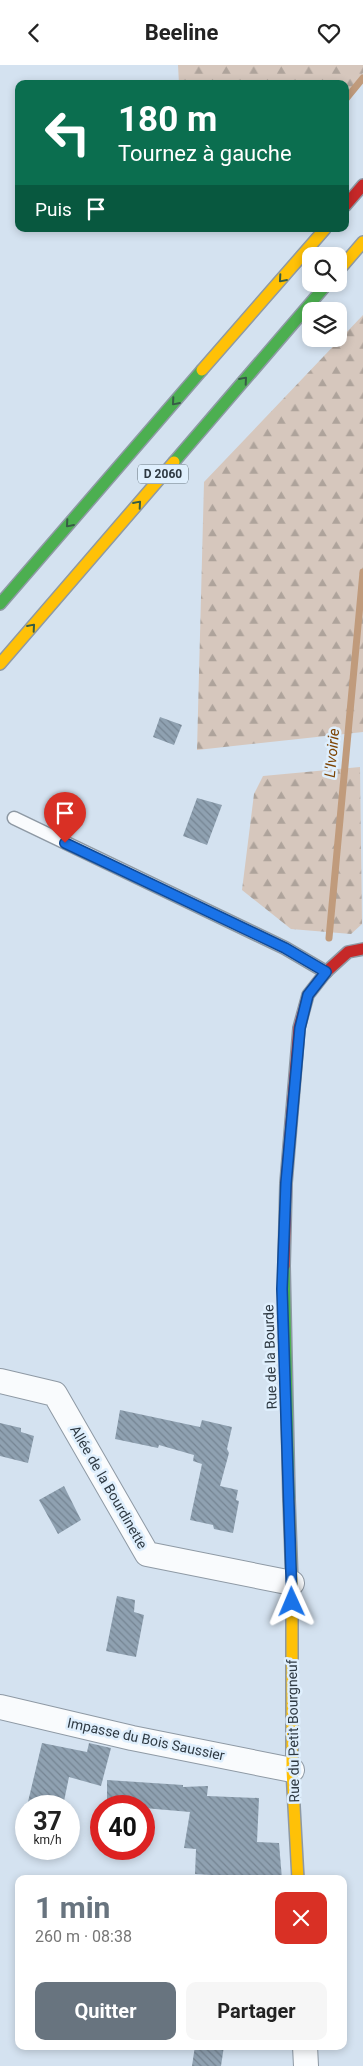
<!DOCTYPE html>
<html lang="fr">
<meta charset="utf-8">
<style>
:root{--surface:#fff;--page:#f6f6f6;--text:#222;--muted:#767676;--accent:#68747f}
body{margin:0;font-family:Roboto,sans-serif;background:var(--page);color:var(--text);height:100vh;display:flex;flex-direction:column;font-size:19px;white-space:nowrap}
*{box-sizing:border-box;margin:0}
p{font-size:16px;color:var(--muted)}
.icon{flex:none;width:28px;height:28px;fill:none;stroke:currentColor;stroke-width:2;stroke-linecap:round;stroke-linejoin:round}
.map{position:relative;flex:1;overflow:hidden}
.side{position:absolute;left:15px;top:1810px;width:332px;height:175px;display:flex;flex-direction:column;background:var(--surface);border-radius:10px;box-shadow:0 2px 8px #0003}
.side>*{flex:none}
.banner{position:absolute;left:15px;top:15px;width:334px;height:152px;border-radius:10px;box-shadow:0 2px 8px #0003;background:#0b6e4f;color:#fff;overflow:hidden}
.buttons{position:absolute;left:302px;top:182px;display:grid;gap:10px}
.buttons a{display:grid;place-items:center;width:45px;height:45px;border-radius:10px;background:var(--surface);box-shadow:0 2px 8px #0003;font-size:25px}
.speed{position:absolute;left:15px;top:1730px;display:flex;gap:10px;font-size:25px;font-weight:700;text-align:center}
.speed>*{display:grid;place-content:center;width:65px;height:65px;border-radius:50%;background:var(--surface);box-shadow:0 2px 8px #0003;line-height:1}
.speed small{font-size:12px;font-weight:400}
.speed .limit{border:8px solid #d22;background:#fff;color:#111}
.pin{position:absolute;display:grid;place-items:center;width:42px;height:42px;color:#fff;margin:-51px -21px;border-radius:50% 50% 50% 0;rotate:-45deg;box-shadow:0 0 5px #0007}
.pin .icon{rotate:45deg}
.me{position:absolute;width:55px;margin:-28px;rotate:359deg;stroke-linejoin:round;filter:drop-shadow(0 0 4px #0008)}
.turn{display:flex;align-items:center;gap:18px;height:105px;padding:0 20px;font-size:22px}
.turn .icon{width:65px;height:65px;stroke-width:2.5}
.turn b{display:block;font-size:35px;line-height:42px}
.then{display:flex;align-items:center;height:48px;padding:0 20px;background:#0003;gap:10px;font-size:19px}
.round{display:grid;place-items:center;flex:none;width:52px;height:52px;border-radius:10px;background:var(--page)}
.head{display:flex;align-items:center;justify-content:space-between;height:85px;padding:0 20px}
h1{font-size:30px;font-weight:700;line-height:38px;color:var(--accent)}
.primary-button{display:flex;gap:10px;margin-top:auto;padding:10px 20px}
.primary-button a{flex:1;height:58px;border-radius:10px;background:var(--accent);color:#fff;font-size:20px;font-weight:700;line-height:58px;text-align:center}
.primary-button a+a{background:var(--page);color:var(--text)}
header{display:flex;justify-content:space-between;align-items:center;height:65px;padding:0 20px;background:var(--surface);font-size:22px;font-weight:700}
.map>svg:first-child{display:block}
.forest{fill:url(#forest-firs)}
.lines{fill:none;stroke-linecap:round;stroke-linejoin:round}
.stream{stroke:#c09b7c;stroke-width:7}
.building{fill:url(#building-back-hatch)}
.lane-casing{stroke:#8e99a4;stroke-width:15}
.street-casing{stroke:#8e99a4;stroke-width:26}
.fast-casing{stroke:#8e99a4;stroke-width:14}
.slow-casing{stroke:#8e99a4;stroke-width:14}
.jam-casing{stroke:#8e99a4;stroke-width:14}
.lane{stroke:#f9fbfd;stroke-width:12}
.street{stroke:#f9fbfd;stroke-width:24}
.fast{stroke:#4caf50;stroke-width:11}
.slow{stroke:#ffc107;stroke-width:11}
.jam{stroke:#c62828;stroke-width:11}
.oneway{stroke:#375c46}
.route-casing{stroke:#114b97;stroke-width:12}
.route{stroke:#1a73e8;stroke-width:9}
.labels{text-anchor:middle;dominant-baseline:central;stroke-width:5;stroke-linejoin:round;paint-order:stroke}
.shield{fill:#dfeffd;stroke:#63707a;stroke-width:1}
.shield-label{font-size:12px;font-weight:bold;fill:#2e3942}
.street-label{font-size:14px;fill:#2e3942;stroke:#dfeffd}
.water-label{font-size:15px;font-style:italic;fill:#7d4404;stroke:#dfeffd}
</style>
<header><svg class="icon" aria-label="back" viewBox="0 0 24 24"><path d="M15 5l-7 7 7 7"/></svg>Beeline<svg class="icon" aria-label="heart" viewBox="0 0 24 24"><path d="M12 20l-8-8c-3-5 5-10 8-4 3-6 11-1 8 4z"/></svg></header>
<div class="map">
<svg width="363" height="2001" viewBox="0 0 363 2001">
<defs>
<pattern id="forest-firs" width="22" height="20" patternUnits="userSpaceOnUse" patternTransform="scale(1.25)"><rect width="22" height="20" fill="#d6c7bd"/><path d="M5 1l3.5 6h-7zM16 11l3.5 6h-7z" fill="#aea39b"/></pattern>
<pattern id="building-back-hatch" width="6" height="6" patternUnits="userSpaceOnUse" patternTransform="scale(1.25)"><rect width="6" height="6" fill="#8fa1b1"/><path d="M-1 5l2 2M0 0l6 6M5-1l2 2" fill="none" stroke="#758492"/></pattern>
</defs>
<rect width="100%" height="100%" fill="#d4e2f0"/>
<!-- forest -->
<path class="forest" d="M178,0H363V8L345,32V19H179Z
M363,250V667L197,685L204,417Z
M360,702L362,859L351,869L291,864L242,825L254,729L263,711Z"/>
<g class="lines">
<!-- stream -->
<path class="stream" d="M345,35L363,13
M329,873L363,507"/>
</g>
<!-- building -->
<path class="building" d="M160,652L182,660L174,680L153,672Z
M197,733L222,740L207,780L183,771Z
M120,1345L200,1362L202,1355L232,1362L227,1384L229,1388L220,1421L238,1425L236,1435L239,1436L233,1468L214,1464L213,1460L190,1455L202,1399L193,1396L194,1390L159,1380L158,1383L115,1374Z
M0,1358L21,1363V1367L34,1371L28,1398L0,1391Z
M64,1421L81,1455L58,1469L39,1435Z
M117,1531L135,1535L134,1547L144,1550L136,1592L106,1586Z
M42,1678L87,1687L89,1678L111,1683L101,1721L69,1712L63,1741H27Z
M107,1715L183,1720V1722L208,1721L207,1731L259,1733L257,1777L279,1778L282,1814H226V1811L195,1809L196,1784L184,1783L190,1747L144,1743V1741L107,1740Z
M195,1981H224L221,2001H192Z"/>
<g class="lines">
<!-- lane casing -->
<g class="lane-casing">
<path id="lane" d="M14,753L285,883L326,907"/>
</g>
<!-- street casing -->
<g class="street-casing">
<path id="street" d="M0,1316L55,1329L147,1489L292,1518
M0,1642L132,1673L292,1705
M305,1981L306,2001"/>
</g>
<!-- fast casing -->
<g class="fast-casing">
<path id="fast" d="M174,397L327,219
M0,539L202,305
M284,1201L289,1434"/>
</g>
<!-- slow casing -->
<g class="slow-casing">
<path id="slow" d="M339,205L363,177
M202,305L325,164
M0,599L174,397
M289,1434L292,1518V1705L298,1814"/>
</g>
<!-- jam casing -->
<g class="jam-casing">
<path id="jam" d="M345,141L363,120
M284,1201L286,1118L299,963L308,930L326,907L348,887L363,884"/>
</g>
<!-- lane -->
<use href="#lane" class="lane"/>
<!-- street -->
<use href="#street" class="street"/>
<!-- fast -->
<use href="#fast" class="fast"/>
<!-- slow -->
<use href="#slow" class="slow"/>
<!-- jam -->
<use href="#jam" class="jam"/>
</g>
<!-- one-way arrows -->
<defs><path id="oneway-chevron" d="M-2-3.5L2.5 0L-2 3.5" fill="none" stroke-width="1.6" stroke-linecap="round" stroke-linejoin="round" transform="scale(1.25)"/></defs>
<g class="oneway">
<use href="#oneway-chevron" transform="translate(282 214) rotate(131)"/>
<use href="#oneway-chevron" transform="translate(244 315) rotate(-49)"/>
<use href="#oneway-chevron" transform="translate(175 337) rotate(131)"/>
<use href="#oneway-chevron" transform="translate(138 439) rotate(-49)"/>
<use href="#oneway-chevron" transform="translate(69 459) rotate(131)"/>
<use href="#oneway-chevron" transform="translate(32 562) rotate(-49)"/>
</g>
<g class="lines">
<!-- route casing -->
<g class="route-casing">
<path id="route" d="M65,778L285,883L326,907L308,930L300,963L286,1118L282,1224L292,1537"/>
</g>
<!-- route -->
<use href="#route" class="route"/>
</g>
<g class="labels">
<!-- shield labels -->
<rect class="shield" x="138" y="399.5" width="50" height="19" rx="4"/>
<g class="shield-label">
<text x="163" y="409">D 2060</text>
</g>
<!-- street labels -->
<g class="street-label">
<text transform="translate(270 1292) rotate(-92)">Rue de la Bourde</text>
<text transform="translate(109 1422) rotate(60)">Allée de la Bourdinette</text>
<text transform="translate(293 1666) rotate(-91)">Rue du Petit Bourgneuf</text>
<text transform="translate(146 1674) rotate(12)">Impasse du Bois Saussier</text>
</g>
<!-- water labels -->
<g class="water-label">
<text transform="translate(332 688) rotate(-85)">L'Ivoirie</text>
</g>
</g>
</svg>
<div class="buttons">
<a><svg class="icon" aria-label="search" viewBox="0 0 24 24"><circle cx="10" cy="10" r="6"/><path d="M15 15l6 6"/></svg></a>
<a><svg class="icon" aria-label="layers" viewBox="0 0 24 24"><path d="M12 4l9 5-9 5-9-5zM3 14l9 5 9-5"/></svg></a>
</div>
<div class="speed"><div>37<small>km/h</small></div><div class="limit">40</div></div>
<div class="pin" style="left:65px;top:778px;background:#d93025"><svg class="icon" aria-label="arrive" viewBox="0 0 24 24"><path d="M6 21V4h12l-3 4 3 4H6"/></svg></div>
<svg class="me" style="left:292px;top:1537px" viewBox="-20 -20 40 40"><path d="M0-17L14 15 0 8-14 15z" fill="#1a73e8" stroke="#fff" stroke-width="4"/></svg>
<div class="banner">
<div class="turn"><svg class="icon" aria-label="left" viewBox="0 0 24 24"><path d="M17 20v-9H6M10 6l-5 5 5 5"/></svg><div><b>180 m</b>Tournez à gauche</div></div>
<div class="then">Puis<svg class="icon" aria-label="arrive" viewBox="0 0 24 24"><path d="M6 21V4h12l-3 4 3 4H6"/></svg></div>
</div>
<section class="side">
<div class="head"><div><h1>1 min</h1><p>260 m · 08:38</p></div><a class="round" style="background:#d93025;color:#fff"><svg class="icon" aria-label="close" viewBox="0 0 24 24"><path d="M6 6l12 12M18 6L6 18"/></svg></a></div>
<div class="primary-button"><a>Quitter</a><a>Partager</a></div>
</section>
</div>
